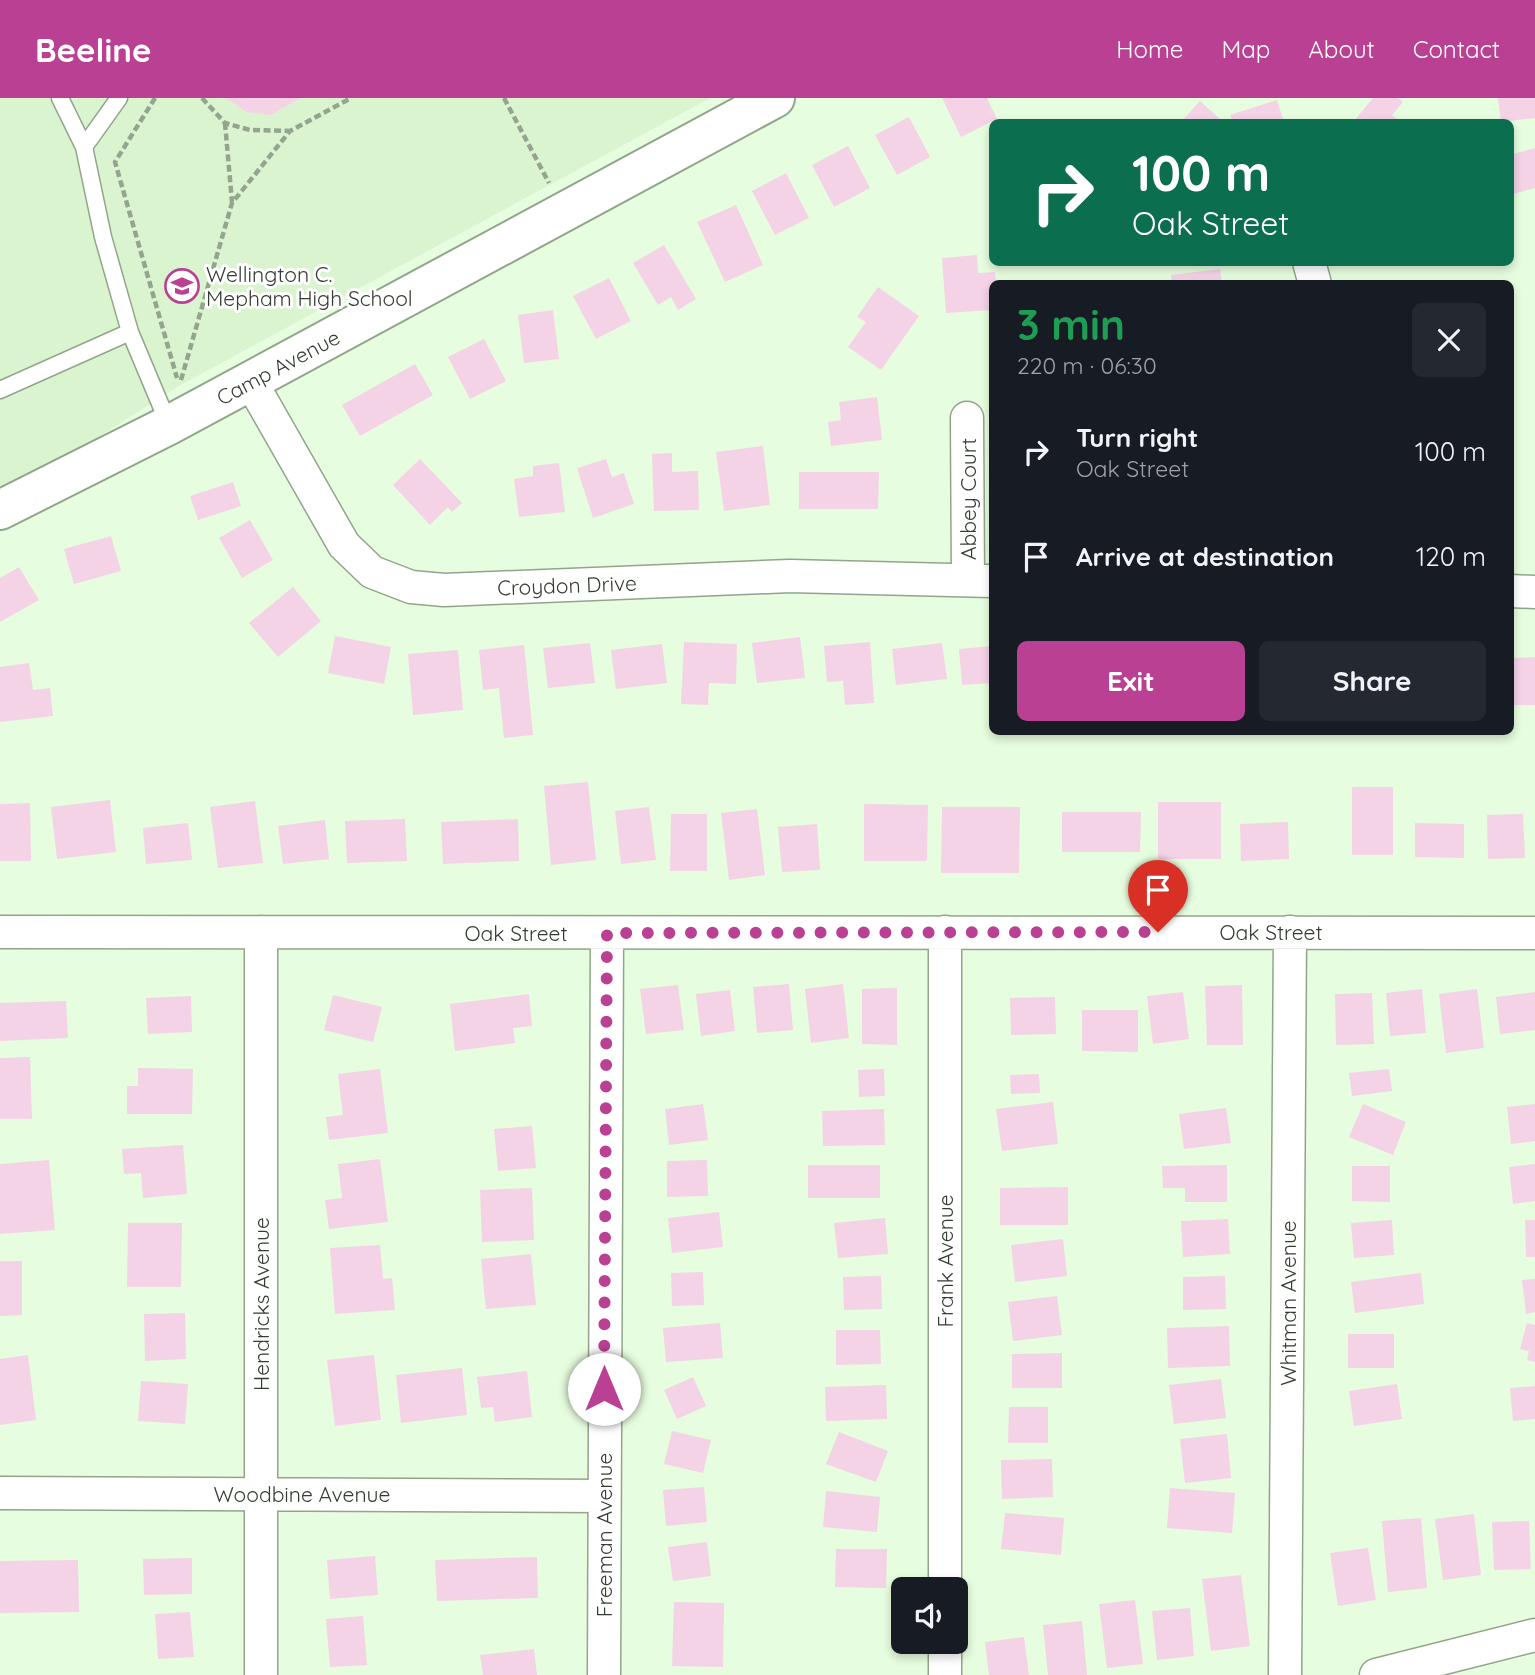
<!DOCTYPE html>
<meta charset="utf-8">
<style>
:root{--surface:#171b24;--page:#242831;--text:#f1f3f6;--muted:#9ea1a6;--accent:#ba4094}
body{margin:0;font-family:Quicksand,sans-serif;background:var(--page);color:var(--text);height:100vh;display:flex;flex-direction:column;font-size:26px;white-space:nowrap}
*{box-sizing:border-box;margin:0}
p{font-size:23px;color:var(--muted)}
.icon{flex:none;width:38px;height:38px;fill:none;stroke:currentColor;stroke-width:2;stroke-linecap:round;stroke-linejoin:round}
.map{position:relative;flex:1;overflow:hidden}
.panel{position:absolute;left:989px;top:182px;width:525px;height:455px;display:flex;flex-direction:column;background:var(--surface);border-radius:10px;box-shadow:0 4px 10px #0003}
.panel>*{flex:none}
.hud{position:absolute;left:989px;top:21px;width:525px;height:147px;border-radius:10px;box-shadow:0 4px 10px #0003;background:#0b6e4f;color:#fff;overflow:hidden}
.tools{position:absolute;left:891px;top:1479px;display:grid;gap:14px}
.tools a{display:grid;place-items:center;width:77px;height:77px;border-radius:10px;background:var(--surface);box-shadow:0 4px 10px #0003;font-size:35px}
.pin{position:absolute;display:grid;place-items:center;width:60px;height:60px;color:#fff;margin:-72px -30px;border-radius:50% 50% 50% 0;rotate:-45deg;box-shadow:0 0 7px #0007}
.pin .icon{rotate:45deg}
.me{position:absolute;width:77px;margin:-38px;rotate:0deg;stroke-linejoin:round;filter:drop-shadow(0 0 5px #0008)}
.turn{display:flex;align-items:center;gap:24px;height:147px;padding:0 28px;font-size:32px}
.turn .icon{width:91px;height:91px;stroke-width:2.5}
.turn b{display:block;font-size:49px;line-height:60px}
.round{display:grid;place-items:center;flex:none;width:74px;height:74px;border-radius:10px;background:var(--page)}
.headline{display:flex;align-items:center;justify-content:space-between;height:119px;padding:0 28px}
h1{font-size:42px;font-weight:700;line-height:52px;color:#1e9e55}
.cta{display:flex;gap:14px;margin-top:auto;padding:14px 28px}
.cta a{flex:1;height:80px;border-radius:10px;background:var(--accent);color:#fff;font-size:28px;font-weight:700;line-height:80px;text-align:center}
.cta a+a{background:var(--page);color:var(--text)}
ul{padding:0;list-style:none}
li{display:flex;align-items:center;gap:21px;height:105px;padding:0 28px}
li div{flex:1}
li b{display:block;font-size:26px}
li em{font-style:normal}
header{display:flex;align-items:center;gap:42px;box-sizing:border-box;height:98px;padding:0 35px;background:var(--accent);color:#fff}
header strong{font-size:33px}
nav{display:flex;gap:38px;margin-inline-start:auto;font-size:24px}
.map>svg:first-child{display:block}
.built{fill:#daf4d0}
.building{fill:#f4d3e6}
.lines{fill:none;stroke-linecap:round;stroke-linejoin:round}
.service-casing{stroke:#91a58a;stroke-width:19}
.minor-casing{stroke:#91a58a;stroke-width:35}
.tertiary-casing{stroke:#91a58a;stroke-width:42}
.path{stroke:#94a48f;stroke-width:4.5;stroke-dasharray:7 3.5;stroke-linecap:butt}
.service{stroke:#fff;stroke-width:16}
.minor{stroke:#fff;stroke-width:32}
.tertiary{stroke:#fff;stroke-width:38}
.route{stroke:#ba4094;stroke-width:12;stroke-dasharray:0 21.6}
.labels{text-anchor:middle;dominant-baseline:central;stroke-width:6;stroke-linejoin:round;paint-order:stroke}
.poi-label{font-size:21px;fill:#343d31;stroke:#fff;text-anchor:start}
.street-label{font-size:21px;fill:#343d31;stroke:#fff}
</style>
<header>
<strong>Beeline</strong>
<nav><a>Home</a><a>Map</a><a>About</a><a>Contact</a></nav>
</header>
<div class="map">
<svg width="1535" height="1577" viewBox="0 0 1535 1577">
<rect width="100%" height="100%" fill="#e7fddf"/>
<!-- built -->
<path class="built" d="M0,0H710L179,288L0,401Z"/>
<!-- building -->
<path class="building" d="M226,0H300L271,17L246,14Z
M942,0H987L997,21L961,39Z
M1373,0H1398L1403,4L1392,17L1401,24H1353Z
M1498,0H1535V20L1501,24Z
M1277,2L1284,24H1233L1230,17Z
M1200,3L1220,21L1216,24H1181Z
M909,19L930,59L897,77L875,37Z
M848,48L870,90L834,109L812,67Z
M1535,50V90L1510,97V57Z
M786,75L809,120L775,137L752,93Z
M736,107L763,167L725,184L697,124Z
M664,147L696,201L678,212L671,199L658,207L633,165Z
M977,157L978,175L995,174L996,186H992V212L946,215L942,160Z
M1220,171L1222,186H1172L1171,177Z
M609,180L631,223L596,241L573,198Z
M878,189L919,218L881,272L848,249L866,224L857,219Z
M553,212L559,261L524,265L518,217Z
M484,241L506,283L470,301L448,259Z
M415,266L433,297L360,338L342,307Z
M877,299L882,342L831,348L828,324L841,322L839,304Z
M763,348L770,407L724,413L716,354Z
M672,355V374L698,373L699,412L654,413L652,356Z
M420,361L462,405L452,414L448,409L430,427L393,387Z
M606,361L612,379L624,375L634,406L593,420L577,370Z
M559,365L565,414L519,419L514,381L533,378V368Z
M799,374H879L878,411H799Z
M233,384L241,408L198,422L190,398Z
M250,422L273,462L242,480L219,440Z
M111,438L121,473L74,486L64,451Z
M19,469L39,502L0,524V480Z
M293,489L321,523L278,559L249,525Z
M335,538L391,549L384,586L328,575Z
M800,539L805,580L757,585L752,545Z
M684,544L737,546L736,586L709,585L708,607L681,606Z
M870,544L874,605L845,607L843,583L827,584L824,548Z
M590,545L595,585L548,590L543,550Z
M942,545L947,581L896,587L892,551Z
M662,546L667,585L616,591L611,552Z
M524,547L533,637L504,640L499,590L483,592L479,552Z
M992,548V585L962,587L959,551Z
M458,552L463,612L413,617L408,556Z
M1535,559V607H1512L1511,560Z
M29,565L33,592L50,590L53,618L0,624V569Z
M588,684L596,762L551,767L544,688Z
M1352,689H1393V757H1352Z
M110,702L116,754L57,761L51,709Z
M255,703L263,765L218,770L210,709Z
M1158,704H1221V761H1158Z
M30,705L31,763H0V706Z
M864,706L928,707L927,763H864Z
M649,709L656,762L621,766L615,713Z
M942,709H1020L1019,775H941Z
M757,711L765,777L729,782L721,715Z
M1062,714H1141L1140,754H1062Z
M671,716H707V773H670Z
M1523,716L1525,760L1488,761L1487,717Z
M405,721L407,763L347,765L345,723Z
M518,721L519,763L443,766L441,724Z
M325,722L329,761L283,766L278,728Z
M1288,724L1289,761L1241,763L1240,726Z
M188,725L192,762L146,766L143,730Z
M1415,725L1464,726V760L1415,759Z
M817,726L820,772L782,774L778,729Z
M789,886L793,932L757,935L753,889Z
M843,886L849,940L811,945L805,891Z
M678,887L684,932L646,936L640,891Z
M1242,887L1243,947H1207L1205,888Z
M897,890V947L862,946V891Z
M1422,891L1426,935L1390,938L1386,895Z
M1477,891L1484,950L1446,955L1439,896Z
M730,892L735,933L701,938L696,896Z
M1183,894L1189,941L1153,946L1147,898Z
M1535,894V932L1500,936L1496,899Z
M1372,895L1374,946L1336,947L1335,896Z
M529,896L532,928L513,930L515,945L455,953L450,906Z
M333,897L382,909L373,944L324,932Z
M191,898L192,934L148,936L146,900Z
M1055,899L1056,936L1011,937L1010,900Z
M66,903L68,940L0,943V905Z
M1082,912H1138V954L1082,953Z
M30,959L32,1021H0V960Z
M138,970L193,971L192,1016H127V988H138Z
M380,971L388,1035L329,1042L326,1019L343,1017L338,976Z
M884,971L885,998L859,999L858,972Z
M1389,971L1392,993L1352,998L1349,975Z
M1039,976L1040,995L1011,996L1010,977Z
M1053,1004L1058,1046L1002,1053L996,1011Z
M703,1006L708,1042L669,1047L665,1011Z
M1363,1006L1406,1024L1393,1057L1349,1039Z
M1535,1006V1043L1511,1046L1507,1009Z
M1226,1010L1231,1045L1184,1051L1179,1016Z
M884,1011L885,1047L823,1048L822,1013Z
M532,1028L536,1070L498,1073L494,1031Z
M183,1047L187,1096L143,1100L141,1075L124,1076L122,1051Z
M380,1061L388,1124L329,1131L325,1102L342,1100L338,1066Z
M49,1062L55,1132L0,1136V1066Z
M707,1062L708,1098L667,1099V1063Z
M1535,1066V1103L1513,1106L1509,1069Z
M808,1067H880V1100H808Z
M1227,1067V1104H1185V1090H1163L1162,1068Z
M1352,1068H1390V1104L1352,1103Z
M1068,1089V1127H1000V1090Z
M532,1090L534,1142L482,1144L480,1092Z
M719,1114L723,1149L672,1155L668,1120Z
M885,1120L888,1156L838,1160L834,1125Z
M1228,1121L1230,1156L1183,1159L1181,1123Z
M1392,1122L1394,1157L1354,1160L1351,1125Z
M1525,1122H1535V1159H1526Z
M128,1125H182L181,1189H127Z
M1063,1141L1067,1178L1015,1184L1011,1147Z
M380,1147L383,1181L392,1180L395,1212L335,1216L330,1150Z
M531,1156L536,1207L486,1211L481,1161Z
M0,1163H22V1217L0,1218Z
M703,1174L704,1207L672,1208L671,1175Z
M1421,1175L1424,1206L1355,1215L1351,1184Z
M881,1178L882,1211L844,1212L843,1179Z
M1225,1178L1226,1211L1183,1212V1179Z
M1535,1181V1214L1526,1216L1522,1182Z
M1057,1198L1062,1237L1013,1243L1008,1204Z
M185,1215L186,1261L145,1263L144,1216Z
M720,1225L723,1260L666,1264L663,1230Z
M1527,1225L1535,1227V1264L1527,1262L1529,1253L1520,1251Z
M1229,1228L1230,1268L1168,1270L1167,1230Z
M836,1232H880L881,1266L836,1267Z
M1348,1236H1394V1270H1348Z
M1062,1255V1290H1012V1256Z
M28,1257L36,1322L0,1327V1261Z
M374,1257L381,1322L335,1328L327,1262Z
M462,1270L467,1317L401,1325L396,1277Z
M527,1273L532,1319L495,1324L493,1309L481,1310L477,1279Z
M693,1279L706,1308L677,1321L664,1292Z
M1221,1281L1226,1320L1174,1326L1169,1287Z
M141,1283L188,1286L185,1326L138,1323Z
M1397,1286L1402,1321L1354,1328L1349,1293Z
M886,1287L887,1321L826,1323L825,1289Z
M1535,1288V1321L1513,1323L1510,1290Z
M1009,1309H1048V1345H1008Z
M672,1333L711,1342L703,1375L664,1366Z
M839,1334L888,1353L876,1384L826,1366Z
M1227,1336L1231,1380L1185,1385L1180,1341Z
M1052,1361L1053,1399L1002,1401L1001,1362Z
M704,1389L707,1424L666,1428L663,1392Z
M1170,1390L1235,1395L1232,1435L1167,1430Z
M826,1393L880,1399L877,1434L823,1429Z
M1005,1415L1064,1420L1061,1457L1001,1451Z
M1474,1416L1481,1477L1443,1482L1435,1421Z
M1421,1420L1427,1490L1388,1494L1382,1423Z
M1529,1423L1531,1471L1494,1472L1492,1424Z
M707,1444L711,1478L673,1483L668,1449Z
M1368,1450L1376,1502L1338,1508L1330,1455Z
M836,1451H887L886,1490L835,1489Z
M375,1458L378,1497L330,1501L327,1462Z
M537,1459L538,1500L437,1503L435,1462Z
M192,1460V1496L144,1497L143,1461Z
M78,1462L79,1514L0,1515V1463Z
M1241,1477L1250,1548L1211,1553L1202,1481Z
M1135,1502L1143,1566L1107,1570L1099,1506Z
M674,1504L724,1505L723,1569L672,1568Z
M1190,1510L1194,1558L1157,1562L1152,1513Z
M190,1514L194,1559L158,1561L155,1516Z
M363,1518L367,1567L330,1569L326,1521Z
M1082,1523L1087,1577H1048L1043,1527Z
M1024,1539L1029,1577H989L985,1544Z
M534,1551L537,1577H483L480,1557Z"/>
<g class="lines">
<!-- service casing -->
<g class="service-casing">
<path id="service" d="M60,0L84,49L103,139L130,234L169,327
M84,49L119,0
M0,292L130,234"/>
</g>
<!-- minor casing -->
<g class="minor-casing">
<path id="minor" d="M1309,164L1315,186
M251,284L344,447L372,474L411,489L444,492L790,478L992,483
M967,320L968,482
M1510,493L1535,494
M0,834L1535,835
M261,834V1577
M945,834V1491
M0,1395L604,1398
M945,1544V1577
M604,1577L607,835
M1285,1577L1290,834
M1376,1577L1535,1537"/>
</g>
<!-- tertiary casing -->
<g class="tertiary-casing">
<path id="tertiary" d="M0,412L169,327L775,0"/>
</g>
<!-- path -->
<path class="path" d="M155,0L115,64L177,280
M202,0L225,25L250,32L290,33
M504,0L549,85
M225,25L232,104
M181,282L232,105L290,33L351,0"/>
<!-- service -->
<use href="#service" class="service"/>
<!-- minor -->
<use href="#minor" class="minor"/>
<!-- tertiary -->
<use href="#tertiary" class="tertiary"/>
</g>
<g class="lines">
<!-- route -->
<path class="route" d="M604,1291L607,835L1158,834"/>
</g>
<!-- icons -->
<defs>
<g id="school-ring" transform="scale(1.75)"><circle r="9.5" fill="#fff" stroke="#ba4094" stroke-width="1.5"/><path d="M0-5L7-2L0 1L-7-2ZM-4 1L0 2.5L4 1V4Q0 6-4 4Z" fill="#ba4094"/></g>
</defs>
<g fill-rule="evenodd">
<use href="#school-ring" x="182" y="188"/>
</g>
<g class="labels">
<!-- poi labels -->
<g class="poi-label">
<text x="206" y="176">Wellington C.<tspan x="206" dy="24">Mepham High School</tspan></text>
</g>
<!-- street labels -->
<g class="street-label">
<text transform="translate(278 269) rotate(-28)">Camp Avenue</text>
<text transform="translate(968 401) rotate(-90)">Abbey Court</text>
<text transform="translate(567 487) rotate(-2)">Croydon Drive</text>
<text x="1271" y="834">Oak Street</text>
<text x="516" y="835">Oak Street</text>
<text transform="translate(945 1163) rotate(-90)">Frank Avenue</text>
<text transform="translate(1288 1205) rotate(-90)">Whitman Avenue</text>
<text transform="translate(261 1206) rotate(-90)">Hendricks Avenue</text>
<text x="302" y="1396">Woodbine Avenue</text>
<text transform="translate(604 1437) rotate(-90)">Freeman Avenue</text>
</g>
</g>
</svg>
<div class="tools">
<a><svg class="icon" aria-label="sound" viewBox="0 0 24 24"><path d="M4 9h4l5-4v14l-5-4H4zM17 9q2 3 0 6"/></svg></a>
</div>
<div class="pin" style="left:1158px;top:834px;background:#d93025"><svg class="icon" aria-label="arrive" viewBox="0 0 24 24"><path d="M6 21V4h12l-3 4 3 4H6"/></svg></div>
<svg class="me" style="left:604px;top:1291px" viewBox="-20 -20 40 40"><circle r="19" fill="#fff"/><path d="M0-13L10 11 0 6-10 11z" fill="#ba4094"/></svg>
<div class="hud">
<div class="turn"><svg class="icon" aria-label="right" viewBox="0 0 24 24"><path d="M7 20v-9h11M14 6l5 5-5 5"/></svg><div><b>100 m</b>Oak Street</div></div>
</div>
<section class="panel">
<div class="headline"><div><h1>3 min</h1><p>220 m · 06:30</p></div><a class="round"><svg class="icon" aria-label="close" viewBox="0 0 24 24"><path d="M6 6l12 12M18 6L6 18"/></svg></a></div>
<ul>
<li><svg class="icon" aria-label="right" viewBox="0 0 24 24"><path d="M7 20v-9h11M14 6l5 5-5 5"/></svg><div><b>Turn right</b><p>Oak Street</p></div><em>100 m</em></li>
<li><svg class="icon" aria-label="arrive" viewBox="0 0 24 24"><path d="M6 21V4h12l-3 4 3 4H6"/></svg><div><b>Arrive at destination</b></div><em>120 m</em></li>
</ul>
<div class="cta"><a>Exit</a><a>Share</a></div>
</section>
</div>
